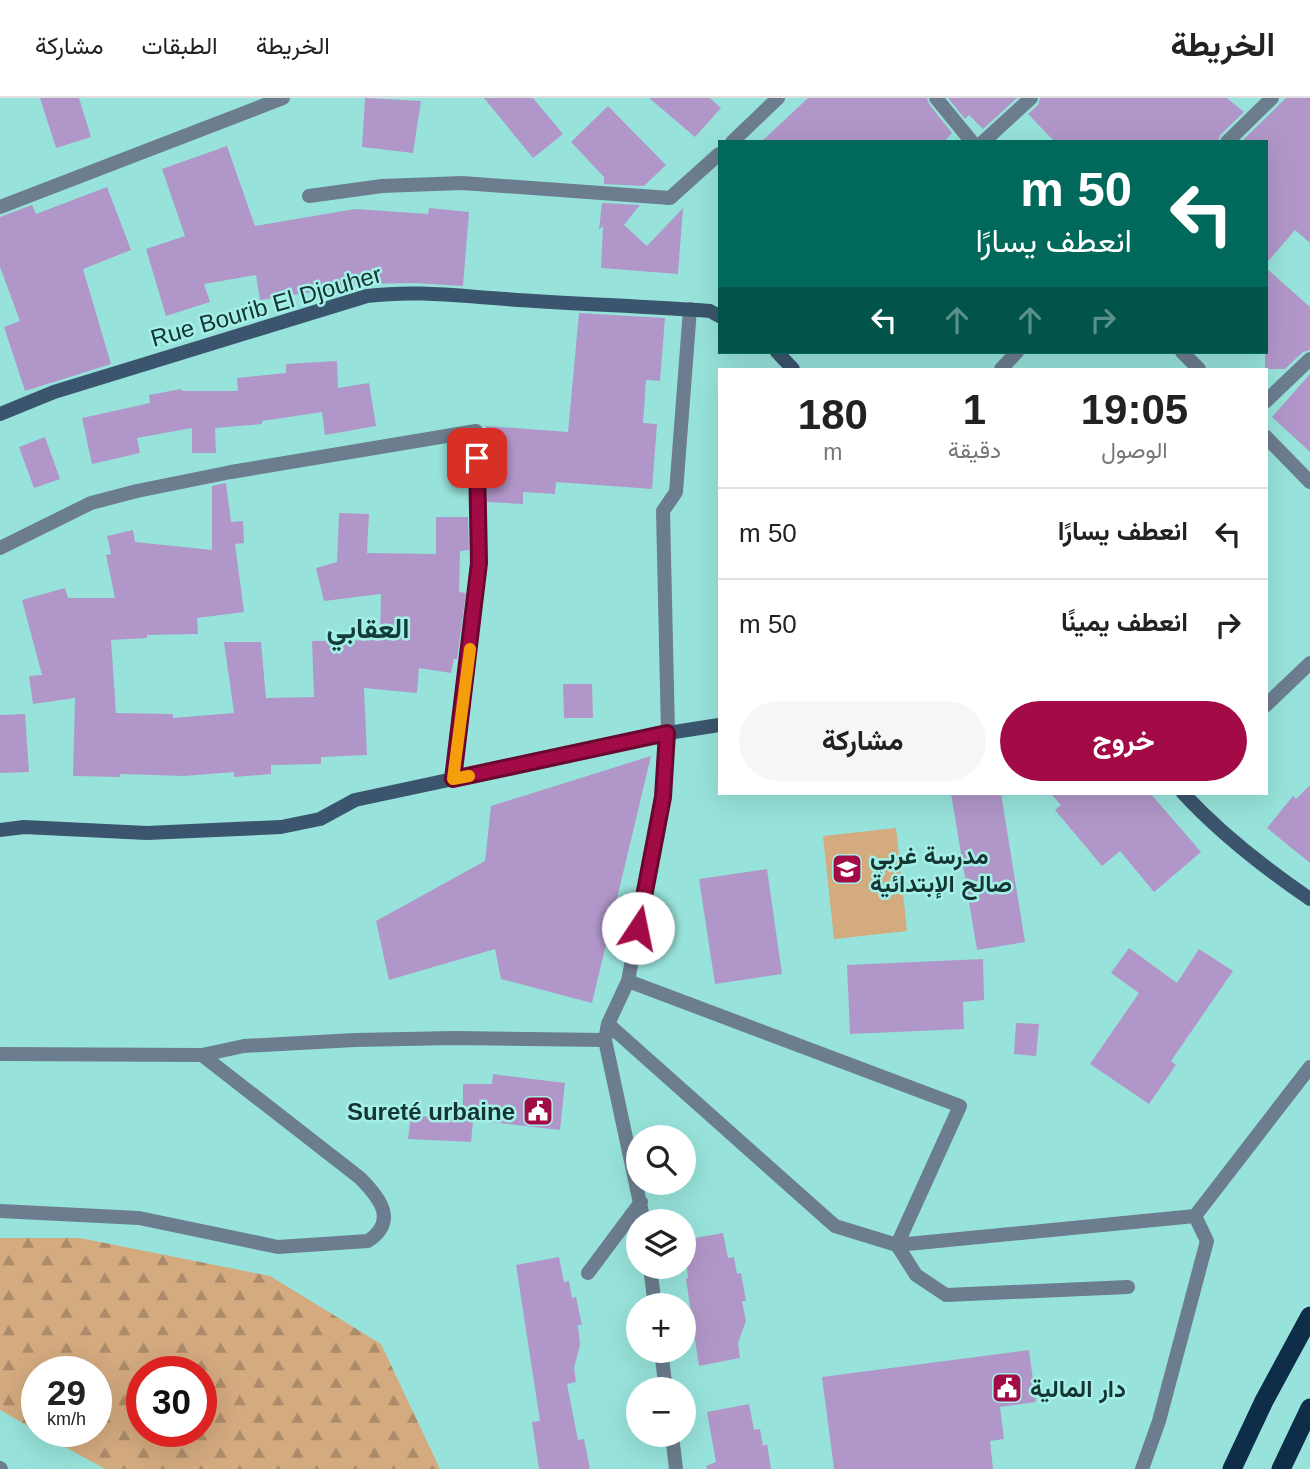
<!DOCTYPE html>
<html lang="ar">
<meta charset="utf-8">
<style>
:root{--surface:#fff;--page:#f6f6f6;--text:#222;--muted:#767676;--line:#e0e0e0;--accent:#a30b46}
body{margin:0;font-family:Helvetica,Vazirmatn,sans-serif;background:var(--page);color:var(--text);direction:rtl;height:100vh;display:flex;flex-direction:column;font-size:26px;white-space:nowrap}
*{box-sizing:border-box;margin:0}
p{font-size:23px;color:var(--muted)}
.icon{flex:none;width:38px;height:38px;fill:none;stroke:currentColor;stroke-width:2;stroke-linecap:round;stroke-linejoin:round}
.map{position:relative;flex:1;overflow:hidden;direction:ltr}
.sheet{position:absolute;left:718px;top:270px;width:550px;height:427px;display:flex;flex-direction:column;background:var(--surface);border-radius:0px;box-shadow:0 7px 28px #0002;direction:rtl}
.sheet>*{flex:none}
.guide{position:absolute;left:718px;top:42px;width:550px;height:214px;border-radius:0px;box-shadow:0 7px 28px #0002;direction:rtl;background:#00695c;color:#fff;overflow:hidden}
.controls{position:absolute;left:626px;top:1027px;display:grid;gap:14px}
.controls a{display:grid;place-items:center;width:70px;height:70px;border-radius:50%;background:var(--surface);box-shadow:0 7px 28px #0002;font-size:35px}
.speed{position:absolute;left:21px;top:1258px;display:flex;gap:14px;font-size:35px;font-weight:700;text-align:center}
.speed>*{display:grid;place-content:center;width:91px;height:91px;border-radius:50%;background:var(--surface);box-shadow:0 7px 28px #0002;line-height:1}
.speed small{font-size:18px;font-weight:400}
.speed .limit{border:10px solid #d22;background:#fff;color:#111}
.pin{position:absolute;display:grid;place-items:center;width:60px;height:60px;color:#fff;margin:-30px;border-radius:14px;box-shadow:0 4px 10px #0006}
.me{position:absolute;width:77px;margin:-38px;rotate:11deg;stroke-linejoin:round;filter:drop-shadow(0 0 5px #0008)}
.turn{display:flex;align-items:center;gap:24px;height:147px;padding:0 21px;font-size:32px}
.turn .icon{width:91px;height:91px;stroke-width:2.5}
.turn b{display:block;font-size:49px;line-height:60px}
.lanes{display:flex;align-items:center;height:66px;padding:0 21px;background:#0003;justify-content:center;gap:35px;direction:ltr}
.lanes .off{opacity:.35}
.eta{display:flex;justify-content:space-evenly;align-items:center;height:119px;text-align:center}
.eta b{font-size:42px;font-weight:700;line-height:49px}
.primary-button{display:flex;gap:14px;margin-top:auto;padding:14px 21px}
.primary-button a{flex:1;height:80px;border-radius:42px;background:var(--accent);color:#fff;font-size:28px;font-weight:700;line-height:80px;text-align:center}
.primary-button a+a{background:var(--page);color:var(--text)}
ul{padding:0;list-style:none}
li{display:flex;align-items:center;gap:21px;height:91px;padding:0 21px;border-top:2px solid var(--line)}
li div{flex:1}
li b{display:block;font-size:26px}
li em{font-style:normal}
header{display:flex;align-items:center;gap:42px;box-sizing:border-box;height:98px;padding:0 35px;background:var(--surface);border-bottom:2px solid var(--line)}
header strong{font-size:33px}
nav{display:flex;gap:38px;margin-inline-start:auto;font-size:24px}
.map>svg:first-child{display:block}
.forest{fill:url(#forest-firs);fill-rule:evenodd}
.garden{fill:#d4aa7f}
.building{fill:#b197c9}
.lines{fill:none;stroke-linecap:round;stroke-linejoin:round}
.minor{stroke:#6c7d8f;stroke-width:14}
.secondary{stroke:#3b556e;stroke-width:14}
.trunk{stroke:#0d2d48;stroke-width:19}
.route-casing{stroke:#6a072e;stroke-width:18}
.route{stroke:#a30b46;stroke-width:12}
.slow{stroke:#f59e0b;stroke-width:12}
.labels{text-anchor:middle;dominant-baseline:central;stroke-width:5;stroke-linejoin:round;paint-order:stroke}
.street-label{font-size:24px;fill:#153532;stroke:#a4f0e8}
.poi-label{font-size:24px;font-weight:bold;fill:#153532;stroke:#a4f0e8;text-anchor:start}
.quarter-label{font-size:28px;font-weight:bold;fill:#133c38;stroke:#a4f0e8}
</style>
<header>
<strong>الخريطة</strong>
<nav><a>الخريطة</a><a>الطبقات</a><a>مشاركة</a></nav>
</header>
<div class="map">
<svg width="1310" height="1371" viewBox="0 0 1310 1371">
<defs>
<pattern id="forest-firs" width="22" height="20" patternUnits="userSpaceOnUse" patternTransform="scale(1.75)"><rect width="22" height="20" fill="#d4aa7f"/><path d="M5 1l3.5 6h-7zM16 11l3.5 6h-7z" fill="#ab8b69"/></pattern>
</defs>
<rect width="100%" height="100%" fill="#97e3db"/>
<!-- forest -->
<path class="forest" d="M0,1140H80L270,1178L381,1246L440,1371H105L38,1334H96V1274H37V1333L0,1312ZM201,1274V1334H142V1274Z"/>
<!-- garden -->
<path class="garden" d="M896,730L907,833L834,841L823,738Z"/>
<!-- building -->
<path class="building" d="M40,0H79L91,39L56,50Z
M365,0L421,3L413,55L362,49Z
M484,0H533L563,36L533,60Z
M649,0H710L721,10L695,39Z
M808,0H927L929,6L952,35L944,44H761Z
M948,0H1017L983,31L969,17L965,21Z
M1040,0H1227L1244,14L1220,37L1218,44H1055L1028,16L1038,7Z
M1286,0H1310V145L1295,132L1265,167V44H1241Z
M608,8L666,67L644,88L604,86V79L571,44Z
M227,48L255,128L355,111L428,116L429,110L469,114L463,188L415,185L365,186L260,202L256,177L204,186L210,204L166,218L146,151L185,138L162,71Z
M107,89L131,152L83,171L111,266L25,293L4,229L20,223L0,169V119L32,107L36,116Z
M602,105L640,107L624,127L647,148L683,110L678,176L601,170L603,128L599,132Z
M1265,169L1310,209V252L1303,254L1285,271H1265Z
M579,215L665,220L660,283L646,282L643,325L657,326L652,391L556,384L555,396L523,394V406L487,404L486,328L568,334Z
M337,263L338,290L369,285L376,328L325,337L322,314L262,323V326L215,330L216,355H192V330L137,340L140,355L92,366L82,320L150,305L149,297L181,291L182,293H238L237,280L286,275V266Z
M1310,276V354L1272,319Z
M45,339L60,381L34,390L19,349Z
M226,385L231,424L243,423L244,445L235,446L244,514L197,520L198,536L147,537V540L111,542L116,615L173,616V620L234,615L224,544H261L266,600L314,599L312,543L380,542L381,496L324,503L316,470L337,464L339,415L369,416L367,455L436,456V419H468L469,452L460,453L459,494L466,495L457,561H454L451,575L419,570L417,595L364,590L367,657L321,659V666L271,667V676L234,679V674L184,678L120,676V679L73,678L75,600L33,606L29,578L42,577L22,502L65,490L68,500H115L106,457L111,456L107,438L133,432L135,444L212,452V388Z
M563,586H592L593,620H564Z
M25,616L29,674L0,675V617Z
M651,658L592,905L501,881L495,851L389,882L376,823L485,763L491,708Z
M1310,687V765L1267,730L1293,698L1296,701Z
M951,695H1001L1025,844L977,852Z
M1050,695H1150L1201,754L1154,794L1120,753L1102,768L1055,712L1061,707Z
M767,771L782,876L715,886L699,781Z
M1129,850L1177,885L1199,851L1233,873L1171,963L1176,967L1149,1006L1090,966L1139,895L1111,875Z
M983,861L984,902L963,904L964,931L850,936L847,867Z
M1016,925L1039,926L1036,958L1014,956Z
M493,976L565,985L560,1032L463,1021V986H492Z
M411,1017L473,1023L471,1044L408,1041Z
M723,1135L728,1160L734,1159L737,1176L741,1175L746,1203H742L746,1223L738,1245L740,1260L699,1268L686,1181L688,1180L684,1142Z
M559,1159L564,1184L569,1183L572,1200L576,1199L582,1227H578L580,1247L574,1270L576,1284L567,1286L578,1342L584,1341L590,1371H539L532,1324L540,1323L516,1167Z
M1029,1252L1036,1304L1000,1309L1004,1341L990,1343L993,1371H834L822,1279Z
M749,1306L754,1332L760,1331L763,1348L767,1346L771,1371H707L706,1368L716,1364L707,1314Z"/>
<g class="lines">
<!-- minor -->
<path class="minor" d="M936,0L972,44
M732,44L778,0
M983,44L1031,0
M1227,44L1272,0
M309,98L382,88L462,85L670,100L719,56
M0,109L283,0
M1182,254L1199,271
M1001,271L1017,254
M1265,304L1310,261
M1265,338L1310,384
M0,450L91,405L137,393L231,374L476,333L479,465L452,681
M1265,608L1310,565
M628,883L960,1008L897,1147
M608,926L835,1128L897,1147L1195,1118L1310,969
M0,956L202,957L244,948L355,942L454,940L605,942
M0,1113L139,1120L278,1149L368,1143C398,1123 380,1100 360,1080L202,957
M644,1124L605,942L608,926L628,883L663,700L668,635L663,413L676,394L690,211
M897,1147L916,1177L946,1197L1128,1189
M650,1169L655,1208
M588,1175L641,1104
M661,1253L666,1292
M672,1337L676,1371
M0,1370L1,1371
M1142,1371L1159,1323L1207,1143L1195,1118"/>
<!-- secondary -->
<path class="secondary" d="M777,254L793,271
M0,316L54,294L367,198C415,192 459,198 506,201C574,206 642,208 710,213L719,218
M1183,695C1220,735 1266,771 1310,801
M0,732L24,729L147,735L281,729L320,721L355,702L668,635L719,627"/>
<!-- trunk -->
<path class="trunk" d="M1232,1371L1264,1303L1310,1218
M1281,1371L1310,1310"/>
</g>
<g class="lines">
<!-- route casing -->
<g class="route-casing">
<path id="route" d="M477,360L479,465L453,681L667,635L663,699L638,830"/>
</g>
<!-- route -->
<use href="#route" class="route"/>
<!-- slow -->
<path class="slow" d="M469,678L453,681L470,551"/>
</g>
<!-- icons -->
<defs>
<g id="school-square" transform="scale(1.575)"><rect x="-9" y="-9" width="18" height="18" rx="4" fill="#a30b46" stroke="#a4f0e8"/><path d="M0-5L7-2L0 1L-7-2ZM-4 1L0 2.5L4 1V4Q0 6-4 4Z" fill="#fff"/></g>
<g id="civic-square" transform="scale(1.575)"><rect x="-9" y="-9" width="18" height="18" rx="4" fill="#a30b46" stroke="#a4f0e8"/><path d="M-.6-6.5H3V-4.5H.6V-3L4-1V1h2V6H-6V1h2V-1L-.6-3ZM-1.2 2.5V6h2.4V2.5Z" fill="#fff"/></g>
</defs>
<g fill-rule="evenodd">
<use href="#school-square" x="847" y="771"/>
<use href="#civic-square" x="538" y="1013"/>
<use href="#civic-square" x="1007" y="1290"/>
</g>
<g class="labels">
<!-- street labels -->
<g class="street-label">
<text transform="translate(266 208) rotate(-16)">Rue Bourib El Djouher</text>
</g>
<!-- poi labels -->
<g class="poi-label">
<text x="870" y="757">مدرسة غربي<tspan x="870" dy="28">صالح الإبتدائية</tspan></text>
<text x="515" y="1013" text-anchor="end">Sureté urbaine</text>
<text x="1030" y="1290">دار المالية</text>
</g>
<!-- quarter labels -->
<g class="quarter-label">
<text x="368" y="530">العقابي</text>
</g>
</g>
</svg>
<div class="controls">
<a><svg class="icon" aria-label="search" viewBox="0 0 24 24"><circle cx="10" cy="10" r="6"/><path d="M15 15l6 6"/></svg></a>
<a><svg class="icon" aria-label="layers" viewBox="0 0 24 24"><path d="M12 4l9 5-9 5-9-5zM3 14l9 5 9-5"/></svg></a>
<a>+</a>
<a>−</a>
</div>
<div class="speed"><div>29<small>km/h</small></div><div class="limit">30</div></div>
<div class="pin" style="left:477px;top:360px;background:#d93025"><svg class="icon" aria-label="arrive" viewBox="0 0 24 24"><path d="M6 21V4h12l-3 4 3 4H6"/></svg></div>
<svg class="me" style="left:638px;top:830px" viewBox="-20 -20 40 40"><circle r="19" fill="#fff"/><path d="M0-13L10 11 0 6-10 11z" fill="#a30b46"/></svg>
<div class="guide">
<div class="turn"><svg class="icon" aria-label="left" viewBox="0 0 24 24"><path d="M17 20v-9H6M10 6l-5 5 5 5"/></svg><div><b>50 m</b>انعطف يسارًا</div></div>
<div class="lanes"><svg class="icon" aria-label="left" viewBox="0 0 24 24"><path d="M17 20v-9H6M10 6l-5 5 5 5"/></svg><svg class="icon off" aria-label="ahead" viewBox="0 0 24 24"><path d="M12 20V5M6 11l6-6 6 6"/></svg><svg class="icon off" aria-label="ahead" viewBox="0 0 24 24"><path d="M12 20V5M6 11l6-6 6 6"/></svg><svg class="icon off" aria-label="right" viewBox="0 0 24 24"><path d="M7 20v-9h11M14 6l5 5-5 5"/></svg></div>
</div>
<section class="sheet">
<div class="eta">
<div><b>19:05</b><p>الوصول</p></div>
<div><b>1</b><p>دقيقة</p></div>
<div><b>180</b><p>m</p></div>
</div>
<ul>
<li><svg class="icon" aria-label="left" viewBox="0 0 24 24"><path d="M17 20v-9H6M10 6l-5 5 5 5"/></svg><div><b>انعطف يسارًا</b></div><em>50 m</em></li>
<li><svg class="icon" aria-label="right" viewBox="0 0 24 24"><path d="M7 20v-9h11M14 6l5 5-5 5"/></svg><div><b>انعطف يمينًا</b></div><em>50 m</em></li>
</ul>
<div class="primary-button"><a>خروج</a><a>مشاركة</a></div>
</section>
</div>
